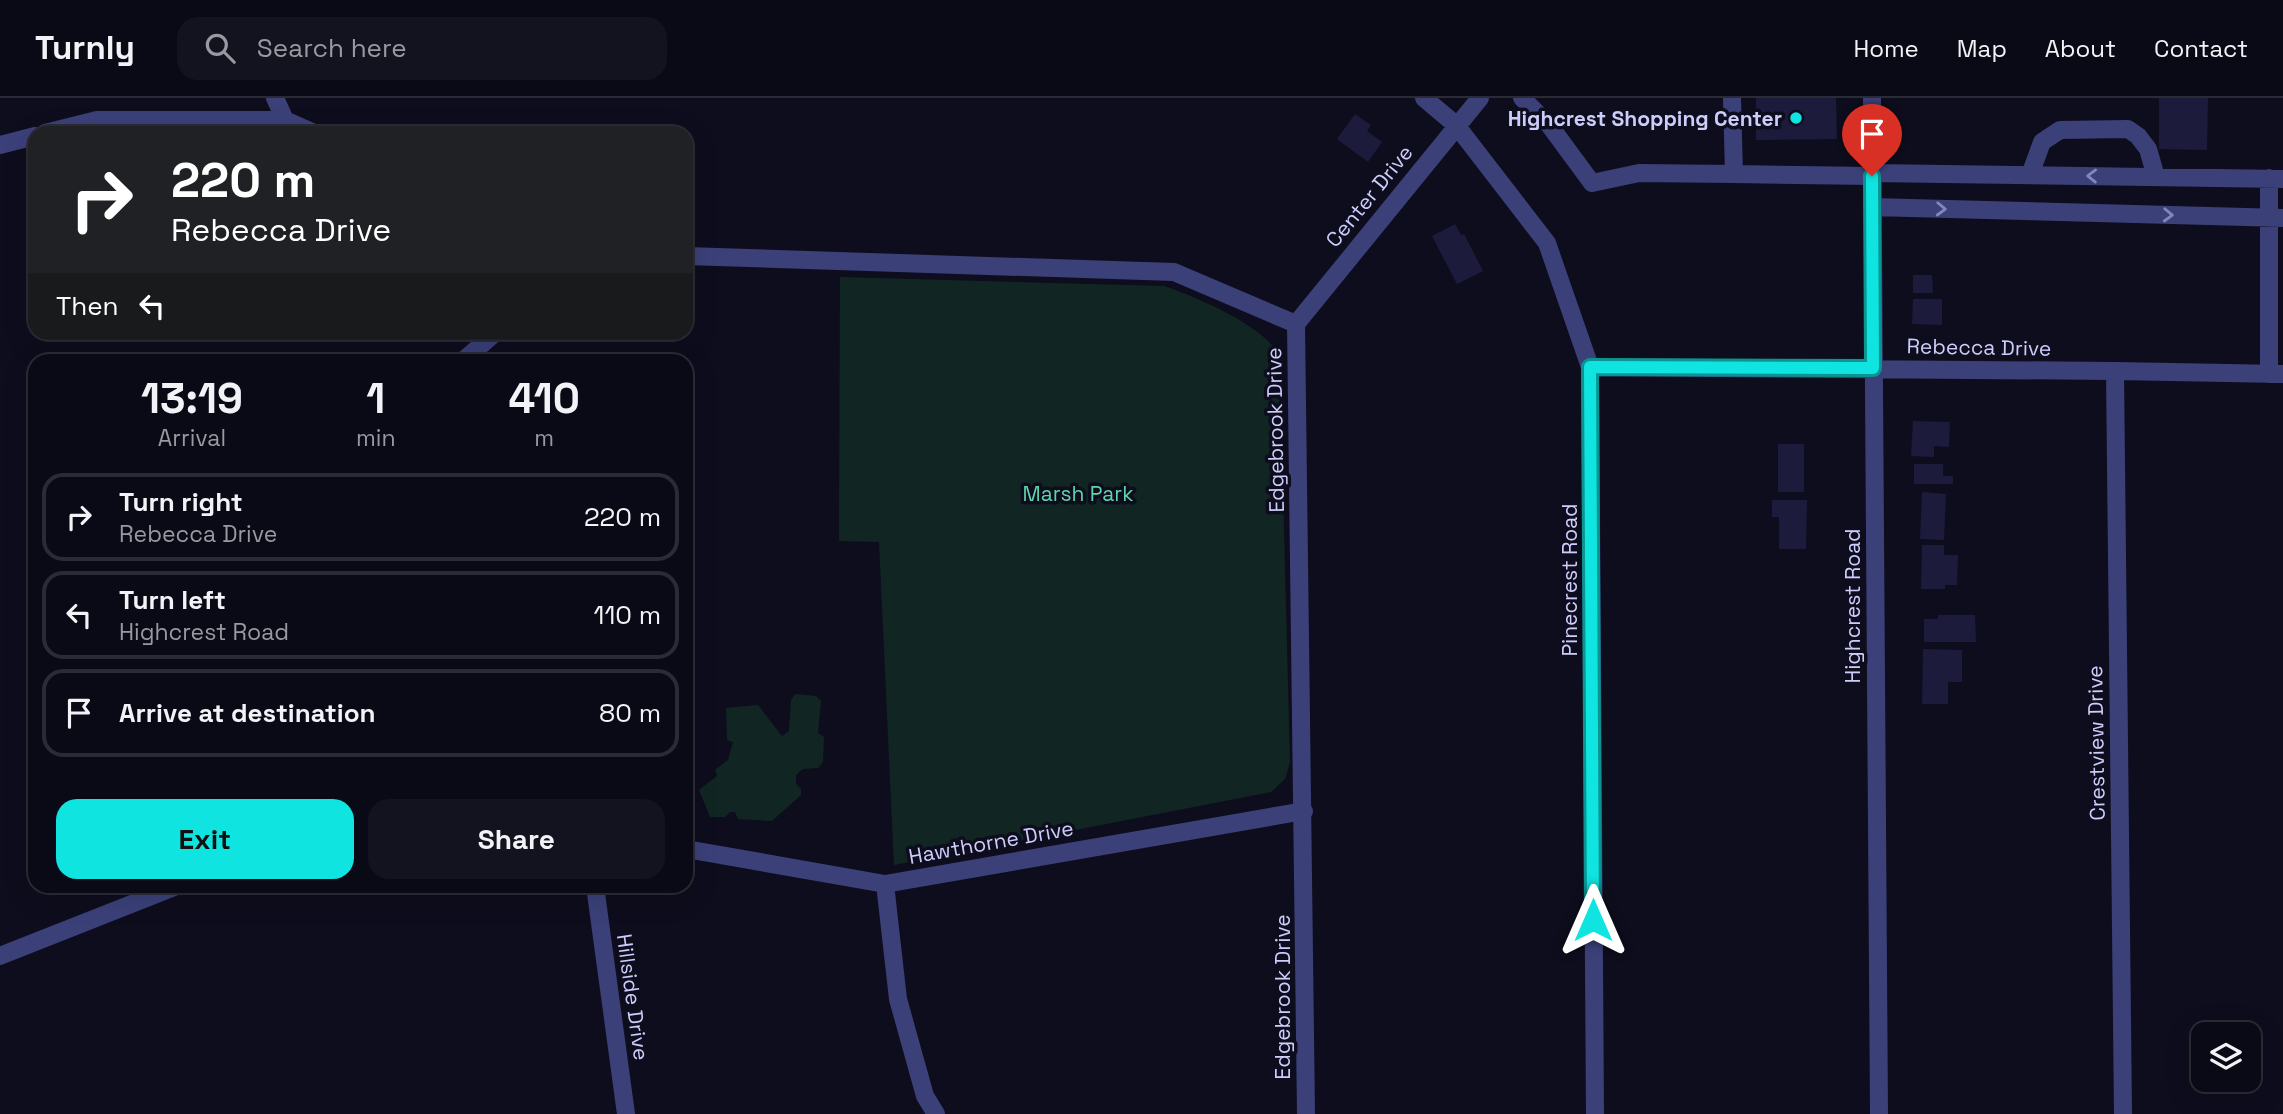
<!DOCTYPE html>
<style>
:root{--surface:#0a0a16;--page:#13131f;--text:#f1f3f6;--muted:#999aa1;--line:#2a2b35;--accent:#10e4e0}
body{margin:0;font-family:"Space Grotesk",sans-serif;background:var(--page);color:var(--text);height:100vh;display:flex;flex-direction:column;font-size:26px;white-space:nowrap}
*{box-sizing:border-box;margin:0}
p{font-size:23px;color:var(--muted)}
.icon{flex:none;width:38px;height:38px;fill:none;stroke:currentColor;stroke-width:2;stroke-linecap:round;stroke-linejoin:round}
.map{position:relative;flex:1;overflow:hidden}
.side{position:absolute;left:28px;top:256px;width:665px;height:539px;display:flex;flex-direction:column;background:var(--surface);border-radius:21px;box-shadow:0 7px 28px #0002,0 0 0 2px var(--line)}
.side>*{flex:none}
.banner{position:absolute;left:28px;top:28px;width:665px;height:214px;border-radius:21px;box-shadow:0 7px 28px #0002,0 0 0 2px var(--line);background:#202124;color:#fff;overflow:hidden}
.tools{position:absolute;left:2191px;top:924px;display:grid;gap:14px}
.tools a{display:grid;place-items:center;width:70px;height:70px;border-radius:14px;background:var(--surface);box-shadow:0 7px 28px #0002,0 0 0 2px var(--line);font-size:35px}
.pin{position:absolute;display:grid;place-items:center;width:60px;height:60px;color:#fff;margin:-72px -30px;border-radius:50% 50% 50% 0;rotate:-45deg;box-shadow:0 0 7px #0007}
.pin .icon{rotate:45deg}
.me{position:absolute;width:77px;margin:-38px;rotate:0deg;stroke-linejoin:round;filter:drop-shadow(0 0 5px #0008)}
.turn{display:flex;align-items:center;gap:24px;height:147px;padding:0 28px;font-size:32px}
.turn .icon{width:91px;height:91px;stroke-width:2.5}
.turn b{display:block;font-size:49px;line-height:60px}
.then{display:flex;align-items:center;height:66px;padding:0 28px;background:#0003;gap:14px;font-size:26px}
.eta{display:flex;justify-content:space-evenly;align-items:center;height:119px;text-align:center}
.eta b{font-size:42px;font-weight:700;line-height:49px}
.action{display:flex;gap:14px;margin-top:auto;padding:14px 28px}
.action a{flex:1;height:80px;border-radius:21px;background:var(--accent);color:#111;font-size:28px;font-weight:700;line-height:80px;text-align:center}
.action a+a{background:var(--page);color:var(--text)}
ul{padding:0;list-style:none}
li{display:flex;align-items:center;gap:21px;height:88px;margin:0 14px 10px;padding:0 14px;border:4px solid var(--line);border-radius:21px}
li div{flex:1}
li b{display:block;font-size:26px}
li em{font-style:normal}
header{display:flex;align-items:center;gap:42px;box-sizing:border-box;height:98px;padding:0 35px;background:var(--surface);border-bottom:2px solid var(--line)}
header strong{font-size:33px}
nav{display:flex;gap:38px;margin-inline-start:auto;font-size:24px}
.search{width:490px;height:63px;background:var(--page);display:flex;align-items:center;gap:18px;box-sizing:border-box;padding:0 24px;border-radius:21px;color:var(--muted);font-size:26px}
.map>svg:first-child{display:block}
.green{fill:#112623}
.building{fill:#1d1b3c}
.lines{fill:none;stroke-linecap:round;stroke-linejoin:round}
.minor{stroke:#3b4079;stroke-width:18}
.oneway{stroke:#8486ba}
.route-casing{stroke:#0a9492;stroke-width:18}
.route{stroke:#10e4e0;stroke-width:12}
.poi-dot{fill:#10e4e0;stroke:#0e0d1d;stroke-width:2.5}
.labels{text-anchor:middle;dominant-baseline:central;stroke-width:7;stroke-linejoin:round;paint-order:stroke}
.poi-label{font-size:21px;font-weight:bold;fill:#cdcdfb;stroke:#0e0d1d;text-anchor:end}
.street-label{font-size:21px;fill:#cdcdfb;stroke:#0e0d1d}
.park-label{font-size:21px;fill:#5fd5a9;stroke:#0e0d1d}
</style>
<header>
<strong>Turnly</strong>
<div class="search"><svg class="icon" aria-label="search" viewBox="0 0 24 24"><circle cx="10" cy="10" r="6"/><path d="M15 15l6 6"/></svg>Search here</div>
<nav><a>Home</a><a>Map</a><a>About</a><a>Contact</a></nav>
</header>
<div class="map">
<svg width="2283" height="1016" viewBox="0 0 2283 1016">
<rect width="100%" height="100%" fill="#0e0d1d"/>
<!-- green -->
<path class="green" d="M840,179L1164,188C1194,198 1266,228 1279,258C1287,275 1282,299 1281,318L1290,664L1285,681L1271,694L894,767L879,444L839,443Z
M795,596L816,598L821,603L818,635L824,639L823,664L818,670L803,671L796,677V686L801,691V697L772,723L738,721L735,714H730L725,719H710L699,692L717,678L715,672L728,662L733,644L727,642L726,610L758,607L782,638L789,633L791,602Z"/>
<!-- building -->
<path class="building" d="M1756,0H1836L1837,41L1756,42Z
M2159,0H2208L2207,52L2159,51Z
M1355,16L1371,27L1367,33L1382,44L1368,64L1337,41Z
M1455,126L1461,137L1464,136L1483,173L1457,186L1432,138Z
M1913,177H1932L1933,195H1913Z
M1913,201H1942V227L1912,226Z
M1913,323L1950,324L1949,349L1934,348V359L1911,358Z
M1778,346H1804V394H1778Z
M1914,366H1943V378H1953V386H1914Z
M1922,394L1946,396L1944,442L1920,441Z
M1772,402H1807L1806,451H1779V419H1772Z
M1922,447H1944V457H1958L1957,487H1945V491H1921Z
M1938,517H1975L1976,544H1924V521H1938Z
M1923,551L1962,552V584H1948V606H1922Z"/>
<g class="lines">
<!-- minor -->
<path class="minor" d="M275,0L285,22
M1424,0L1456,27L1547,145L1590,269L1595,1016
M1522,0L1550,28L1592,85L1639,75L1734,76
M1732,0L1734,76L1872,78
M1872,0L1879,1016
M45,35L97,22H285L314,35
M0,47L35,38
M1872,75L2283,81
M2030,77L2042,44L2060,32L2128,31L2138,38L2148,51L2156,79
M2269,80V276
M1872,109L2283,120
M686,158L1174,174L1296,226
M1296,226L1306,1016
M1296,226L1480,0
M464,262L496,234
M1590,269L2115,273L2283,276
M2115,273L2123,1016
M686,751L885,786L1304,713
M885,786L898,901L925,998L936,1016
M595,788L626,1016
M0,858L177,788"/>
</g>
<!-- one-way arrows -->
<defs><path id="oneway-chevron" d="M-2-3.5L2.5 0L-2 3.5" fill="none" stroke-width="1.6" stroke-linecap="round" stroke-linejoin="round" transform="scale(1.75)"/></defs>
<g class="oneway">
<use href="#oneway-chevron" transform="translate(2092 78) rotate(-179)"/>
<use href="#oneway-chevron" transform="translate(1941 111) rotate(2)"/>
<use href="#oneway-chevron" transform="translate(2168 117) rotate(2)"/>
</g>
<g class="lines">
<!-- route casing -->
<g class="route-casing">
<path id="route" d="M1593,822L1590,269L1873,270L1872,78"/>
</g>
<!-- route -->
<use href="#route" class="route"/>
</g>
<!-- markers -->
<circle class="poi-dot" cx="1796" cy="20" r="7"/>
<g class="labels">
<!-- poi labels -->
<g class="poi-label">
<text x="1782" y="20">Highcrest Shopping Center</text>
</g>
<!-- street labels -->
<g class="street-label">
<text transform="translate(1369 98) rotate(-51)">Center Drive</text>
<text transform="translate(1979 249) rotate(1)">Rebecca Drive</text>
<text transform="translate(1275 332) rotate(-91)">Edgebrook Drive</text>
<text transform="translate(1569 482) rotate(-90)">Pinecrest Road</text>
<text transform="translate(1852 508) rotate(-90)">Highcrest Road</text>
<text transform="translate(2096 645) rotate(-91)">Crestview Drive</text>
<text transform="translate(991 744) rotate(-10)">Hawthorne Drive</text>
<text transform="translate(633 899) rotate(82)">Hillside Drive</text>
<text transform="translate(1282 899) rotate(-90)">Edgebrook Drive</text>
</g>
<!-- park labels -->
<g class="park-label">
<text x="1078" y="395">Marsh Park</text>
</g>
</g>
</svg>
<div class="tools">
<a><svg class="icon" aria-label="layers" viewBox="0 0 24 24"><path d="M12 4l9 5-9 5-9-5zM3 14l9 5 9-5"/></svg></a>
</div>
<div class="pin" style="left:1872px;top:78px;background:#d93025"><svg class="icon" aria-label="arrive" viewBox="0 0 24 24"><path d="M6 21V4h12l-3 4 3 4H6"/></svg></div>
<svg class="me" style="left:1593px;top:822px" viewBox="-20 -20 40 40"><path d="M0-17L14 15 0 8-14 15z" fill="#10e4e0" stroke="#fff" stroke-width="4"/></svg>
<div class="banner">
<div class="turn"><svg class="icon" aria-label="right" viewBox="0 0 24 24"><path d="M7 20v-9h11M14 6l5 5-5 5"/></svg><div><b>220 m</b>Rebecca Drive</div></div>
<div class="then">Then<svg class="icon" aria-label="left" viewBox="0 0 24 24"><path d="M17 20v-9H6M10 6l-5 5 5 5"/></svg></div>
</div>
<section class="side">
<div class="eta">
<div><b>13:19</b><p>Arrival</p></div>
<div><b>1</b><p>min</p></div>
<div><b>410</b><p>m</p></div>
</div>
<ul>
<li><svg class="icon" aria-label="right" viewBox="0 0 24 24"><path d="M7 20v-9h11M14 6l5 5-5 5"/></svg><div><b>Turn right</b><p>Rebecca Drive</p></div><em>220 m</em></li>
<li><svg class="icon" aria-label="left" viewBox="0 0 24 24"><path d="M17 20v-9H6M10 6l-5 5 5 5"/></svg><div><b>Turn left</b><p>Highcrest Road</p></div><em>110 m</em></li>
<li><svg class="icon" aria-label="arrive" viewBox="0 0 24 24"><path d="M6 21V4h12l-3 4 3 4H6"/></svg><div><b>Arrive at destination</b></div><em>80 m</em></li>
</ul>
<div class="action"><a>Exit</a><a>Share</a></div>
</section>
</div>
